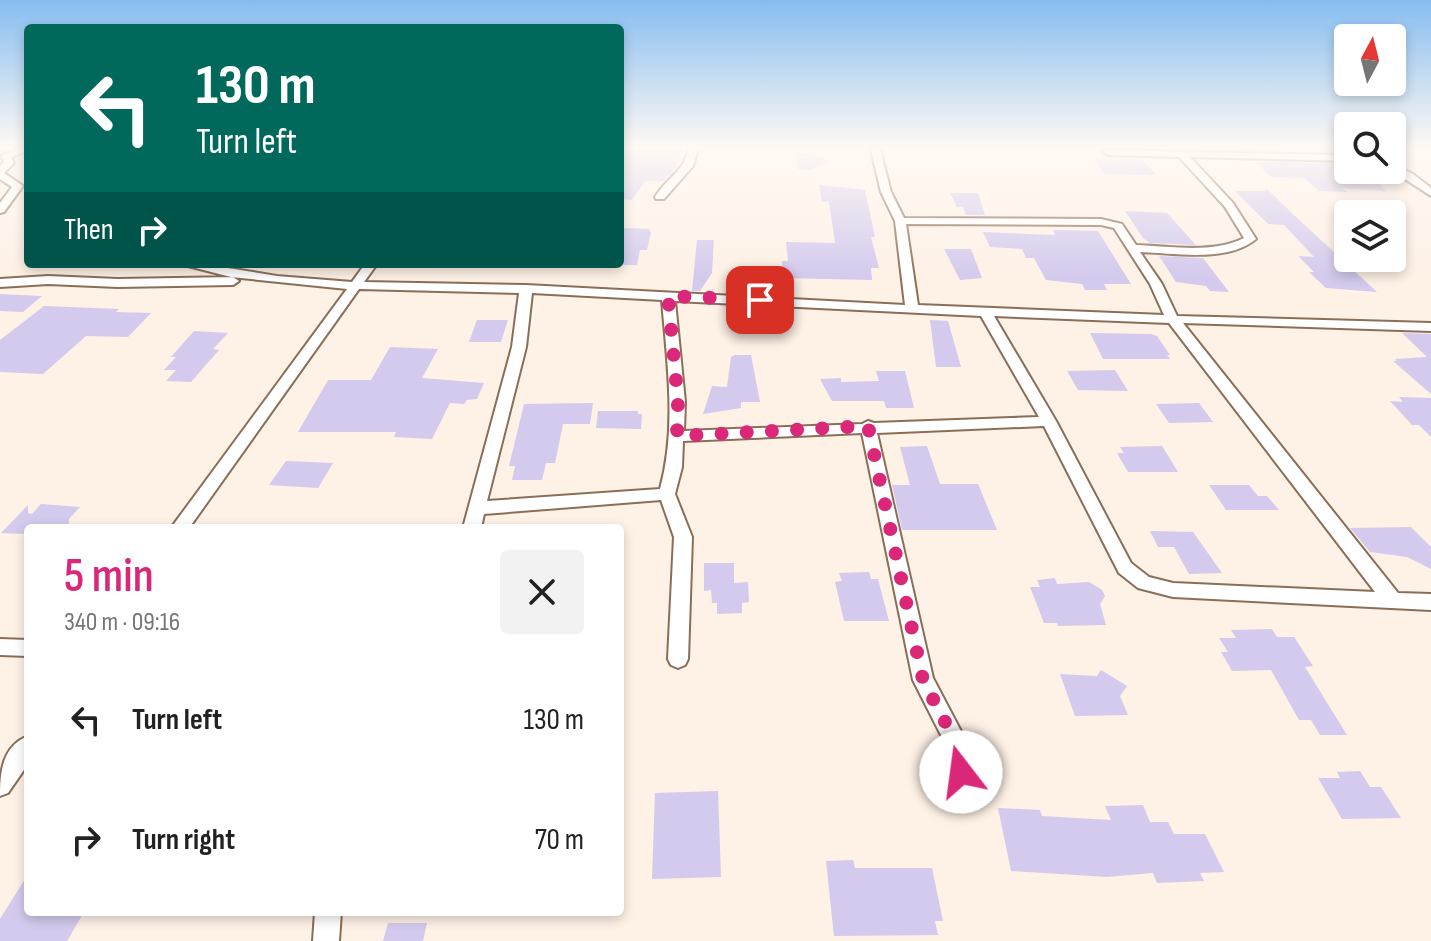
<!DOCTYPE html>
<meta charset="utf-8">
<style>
:root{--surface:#fff;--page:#f2f2f2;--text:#222;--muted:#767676;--accent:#db2777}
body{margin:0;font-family:"Sofia Sans Condensed",sans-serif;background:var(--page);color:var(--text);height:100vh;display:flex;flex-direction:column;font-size:30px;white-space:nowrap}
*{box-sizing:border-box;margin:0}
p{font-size:26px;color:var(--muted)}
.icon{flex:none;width:44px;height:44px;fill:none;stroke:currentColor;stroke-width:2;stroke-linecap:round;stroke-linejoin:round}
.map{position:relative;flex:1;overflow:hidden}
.sheet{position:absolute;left:24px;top:524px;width:600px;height:392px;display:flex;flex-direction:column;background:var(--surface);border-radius:8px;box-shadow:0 4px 12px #0003}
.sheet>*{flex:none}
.guide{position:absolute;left:24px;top:24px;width:600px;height:244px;border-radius:8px;box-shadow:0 4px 12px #0003;background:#00695c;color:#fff;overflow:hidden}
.needle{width:52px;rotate:7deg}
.buttons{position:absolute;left:1334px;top:24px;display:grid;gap:16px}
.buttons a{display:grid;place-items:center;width:72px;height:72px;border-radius:8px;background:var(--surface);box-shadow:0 4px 12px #0003;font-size:40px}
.pin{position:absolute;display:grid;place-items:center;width:68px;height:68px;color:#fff;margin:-34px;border-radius:16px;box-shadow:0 4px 12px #0006}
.me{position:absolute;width:88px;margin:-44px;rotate:345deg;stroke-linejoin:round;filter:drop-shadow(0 0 6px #0008)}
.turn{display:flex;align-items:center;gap:28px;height:168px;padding:0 40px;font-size:36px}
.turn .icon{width:104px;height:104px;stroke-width:2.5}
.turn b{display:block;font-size:56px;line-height:68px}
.then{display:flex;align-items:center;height:76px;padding:0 40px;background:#0003;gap:16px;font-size:30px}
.round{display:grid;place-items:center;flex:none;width:84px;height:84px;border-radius:8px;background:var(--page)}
.head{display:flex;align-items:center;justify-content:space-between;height:136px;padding:0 40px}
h1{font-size:48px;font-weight:600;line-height:60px;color:var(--accent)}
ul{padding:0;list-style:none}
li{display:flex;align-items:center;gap:24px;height:120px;padding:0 40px}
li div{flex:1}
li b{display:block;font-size:30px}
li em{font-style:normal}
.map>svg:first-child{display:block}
.building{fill:#d3caed}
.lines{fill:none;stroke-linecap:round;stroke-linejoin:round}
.street-casing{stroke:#8a6e58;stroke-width:4}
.street{fill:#fff;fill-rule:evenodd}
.route{stroke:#db2777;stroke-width:14;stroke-dasharray:0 25.2}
</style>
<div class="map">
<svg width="1431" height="941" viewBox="0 0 1431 941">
<rect width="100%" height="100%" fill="#fef1e6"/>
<!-- building -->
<path class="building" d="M620,146H667L681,149L677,166L673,172L664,181H645L632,200L620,199Z
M1238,146H1348V152L1242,150Z
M796,153H808L830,161L809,170L797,169Z
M1094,159L1143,160L1156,175L1105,174Z
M1255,162L1348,164V170L1368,172L1386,191L1342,188L1347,192L1319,191L1304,178L1271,177Z
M819,185L865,190L875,237H871L879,268H871L872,280L783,278L782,261H788L786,242L835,243L829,201L822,202Z
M1267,189L1294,215L1377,292L1326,288L1309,272H1314L1298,256L1314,257L1284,225L1268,224L1235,191H1264Z
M950,193H978L985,215H966L963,207H957Z
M1125,211L1167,213L1196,245L1150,243L1143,238Z
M623,228L649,229L651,232L647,250H640L637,265H620Z
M1053,230L1098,231L1131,284H1104L1107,290H1085L1082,284L1046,280L1034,258H1026L1022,249L990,247L983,232L1055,235Z
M697,240H714L712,273L700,291H692Z
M944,249H971L982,278L960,280Z
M1159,256L1203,258L1229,292L1210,291L1206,286L1176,282Z
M0,294L42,296L23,312L0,311Z
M44,306L119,309L116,312L151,313L128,337L86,336L43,374L0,372V340Z
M477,320H508L501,342H469Z
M930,320L948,321L961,367H936Z
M194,331L228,333L213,349L219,350L191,382L166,381L176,370H164L176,357H171Z
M1090,333L1151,334L1157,336L1170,355H1167L1170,359H1103Z
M1402,333L1431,334V394L1393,361H1397L1395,359L1427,357Z
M390,347L438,349L422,378L484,383L477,399L467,400L464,404L450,403L432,439L394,437L396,432H298L328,380H371Z
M735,355H751L760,402H741V408L703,414L712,386L727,387L731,357Z
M1115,370L1128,391L1078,390L1067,371Z
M876,371H905L914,408H886L884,401H832L820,379L841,378V382L879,381Z
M1399,397L1431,398V437L1419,425H1412L1390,401L1403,402Z
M593,403L590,424H563L555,463H546L542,480H512L515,466H509L524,404Z
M1199,403L1213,422L1169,423L1156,404Z
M598,411H638V414H642L641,429L596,428Z
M927,446L940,484H978L997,530H902L892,485H910L900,447Z
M1162,446L1178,472H1128L1117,453H1124L1120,447Z
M286,461L333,463L318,488L269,485Z
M1209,485H1249L1258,496H1267L1279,510H1226Z
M41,504L80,507L69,519V528H28V534L1,533L28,505V513L32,514Z
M1411,527L1431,547V569L1407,557L1370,552L1350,528Z
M1150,531L1193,532L1222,573L1189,574L1174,547H1158Z
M704,563H734V583L748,582L749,602L742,603V613L717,614V603H712L711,590L704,591Z
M869,572L871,579H878L889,621H844L835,582L842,581L839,573Z
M1055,578L1057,584L1089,582L1102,590L1105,596L1100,604L1106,625L1058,626L1057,623H1044L1030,587H1040L1037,580Z
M1272,629L1277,637H1294L1313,666L1305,667L1347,735H1320L1311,720H1299L1271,670L1232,671L1221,652H1228L1219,638H1236L1231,630Z
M1101,670L1127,686L1120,696L1128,715L1075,716L1060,674L1097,676Z
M1360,771L1370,787H1381L1401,818L1342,819L1318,778H1340L1337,772Z
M718,791L721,877L652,879L655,793Z
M1143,805L1150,822H1168L1174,834H1205L1224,872L1200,873L1204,881L1157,883L1153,873L1107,877L1011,871L998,808L1040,810L1042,816L1111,820L1105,806Z
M853,860L855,868H932L943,921H935L938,935L834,936L826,861Z
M28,874V912H84L67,941H0V919Z
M388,923H427L423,941H383Z"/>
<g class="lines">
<!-- street casing -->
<g class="street-casing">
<path id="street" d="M23,146H28V150L11,157L14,163L4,173L23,186L4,212L0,213V203L12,187L0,179V166L4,162L1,156Z
M690,146H699L693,166L664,199H656L655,197C669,175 683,174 690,146Z
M870,146H879L891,192L904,218L1101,219L1122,224L1136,245C1170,246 1213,254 1244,238L1225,207L1179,157L1108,155L1103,152L1105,150L1348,155V161L1190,157L1233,203L1256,239C1227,263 1175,253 1140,252L1162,284L1177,316L1431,323V331L1183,323L1398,593L1431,594V610L1173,597L1138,588L1119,573L1044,426L877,433L933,678L964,737L972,772L969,780L961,783L953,780L943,739L913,680L862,433L683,441L682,467L675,494L692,537L688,659L685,665L678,668L671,665L668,659L674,537L661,500L484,514L481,528H463L512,347L519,293L359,289L189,528H171L347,289L231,277L180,264H203L277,276L352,282L365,264H377L364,282L526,285L905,305L895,221L881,192ZM906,224L1101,225L1114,228L1150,284L1164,315L918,305ZM532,293L662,300C667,363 677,427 660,489L487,501L526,347ZM675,301L981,316L1039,417L874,423L868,421L862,424L684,431L685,402ZM994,316L1169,323L1375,592L1173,583L1149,577L1131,563L1056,421Z
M1392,164L1413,174L1431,188V196L1391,170Z
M48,276L118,279L233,277L239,281L233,285L118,287L48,284L0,287V279Z
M0,639L28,640V656L0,655Z
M28,736V764L8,793L0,796C0,773 2,746 28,736Z
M315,912H341L339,941H313Z"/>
</g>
<!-- street -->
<use href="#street" class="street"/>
</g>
<!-- sky -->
<linearGradient id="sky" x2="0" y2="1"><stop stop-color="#85bdf0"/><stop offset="0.53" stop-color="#fff9f4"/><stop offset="1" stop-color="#fff9f4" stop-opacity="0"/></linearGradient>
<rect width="1431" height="278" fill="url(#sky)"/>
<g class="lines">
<!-- route -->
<path class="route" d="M760,300L668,296L678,402L677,436L868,426L923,680L953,737L961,772"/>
</g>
</svg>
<div class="buttons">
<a><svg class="needle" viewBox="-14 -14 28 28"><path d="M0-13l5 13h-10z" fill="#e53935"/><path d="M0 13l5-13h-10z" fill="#767676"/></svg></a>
<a><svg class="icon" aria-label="search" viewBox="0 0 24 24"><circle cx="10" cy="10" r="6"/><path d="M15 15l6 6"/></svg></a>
<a><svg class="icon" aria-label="layers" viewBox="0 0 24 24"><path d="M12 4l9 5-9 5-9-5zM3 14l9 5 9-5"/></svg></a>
</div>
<div class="pin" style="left:760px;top:300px;background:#d93025"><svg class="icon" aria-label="arrive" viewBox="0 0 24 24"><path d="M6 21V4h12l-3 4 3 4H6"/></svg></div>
<svg class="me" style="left:961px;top:772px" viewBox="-20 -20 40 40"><circle r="19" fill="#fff"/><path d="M0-13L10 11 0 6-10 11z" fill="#db2777"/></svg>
<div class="guide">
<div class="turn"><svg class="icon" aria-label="left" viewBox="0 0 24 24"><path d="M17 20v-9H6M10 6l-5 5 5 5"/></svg><div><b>130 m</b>Turn left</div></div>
<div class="then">Then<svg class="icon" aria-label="right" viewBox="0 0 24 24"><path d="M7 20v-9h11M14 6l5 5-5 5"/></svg></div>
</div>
<section class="sheet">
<div class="head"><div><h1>5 min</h1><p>340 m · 09:16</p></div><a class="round"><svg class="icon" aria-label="close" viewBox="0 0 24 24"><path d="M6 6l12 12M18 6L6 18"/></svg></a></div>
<ul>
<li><svg class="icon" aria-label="left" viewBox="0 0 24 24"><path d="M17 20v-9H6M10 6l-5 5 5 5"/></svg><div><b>Turn left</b></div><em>130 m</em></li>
<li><svg class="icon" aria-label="right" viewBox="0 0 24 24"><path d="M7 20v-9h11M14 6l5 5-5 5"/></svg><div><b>Turn right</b></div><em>70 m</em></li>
</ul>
</section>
</div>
